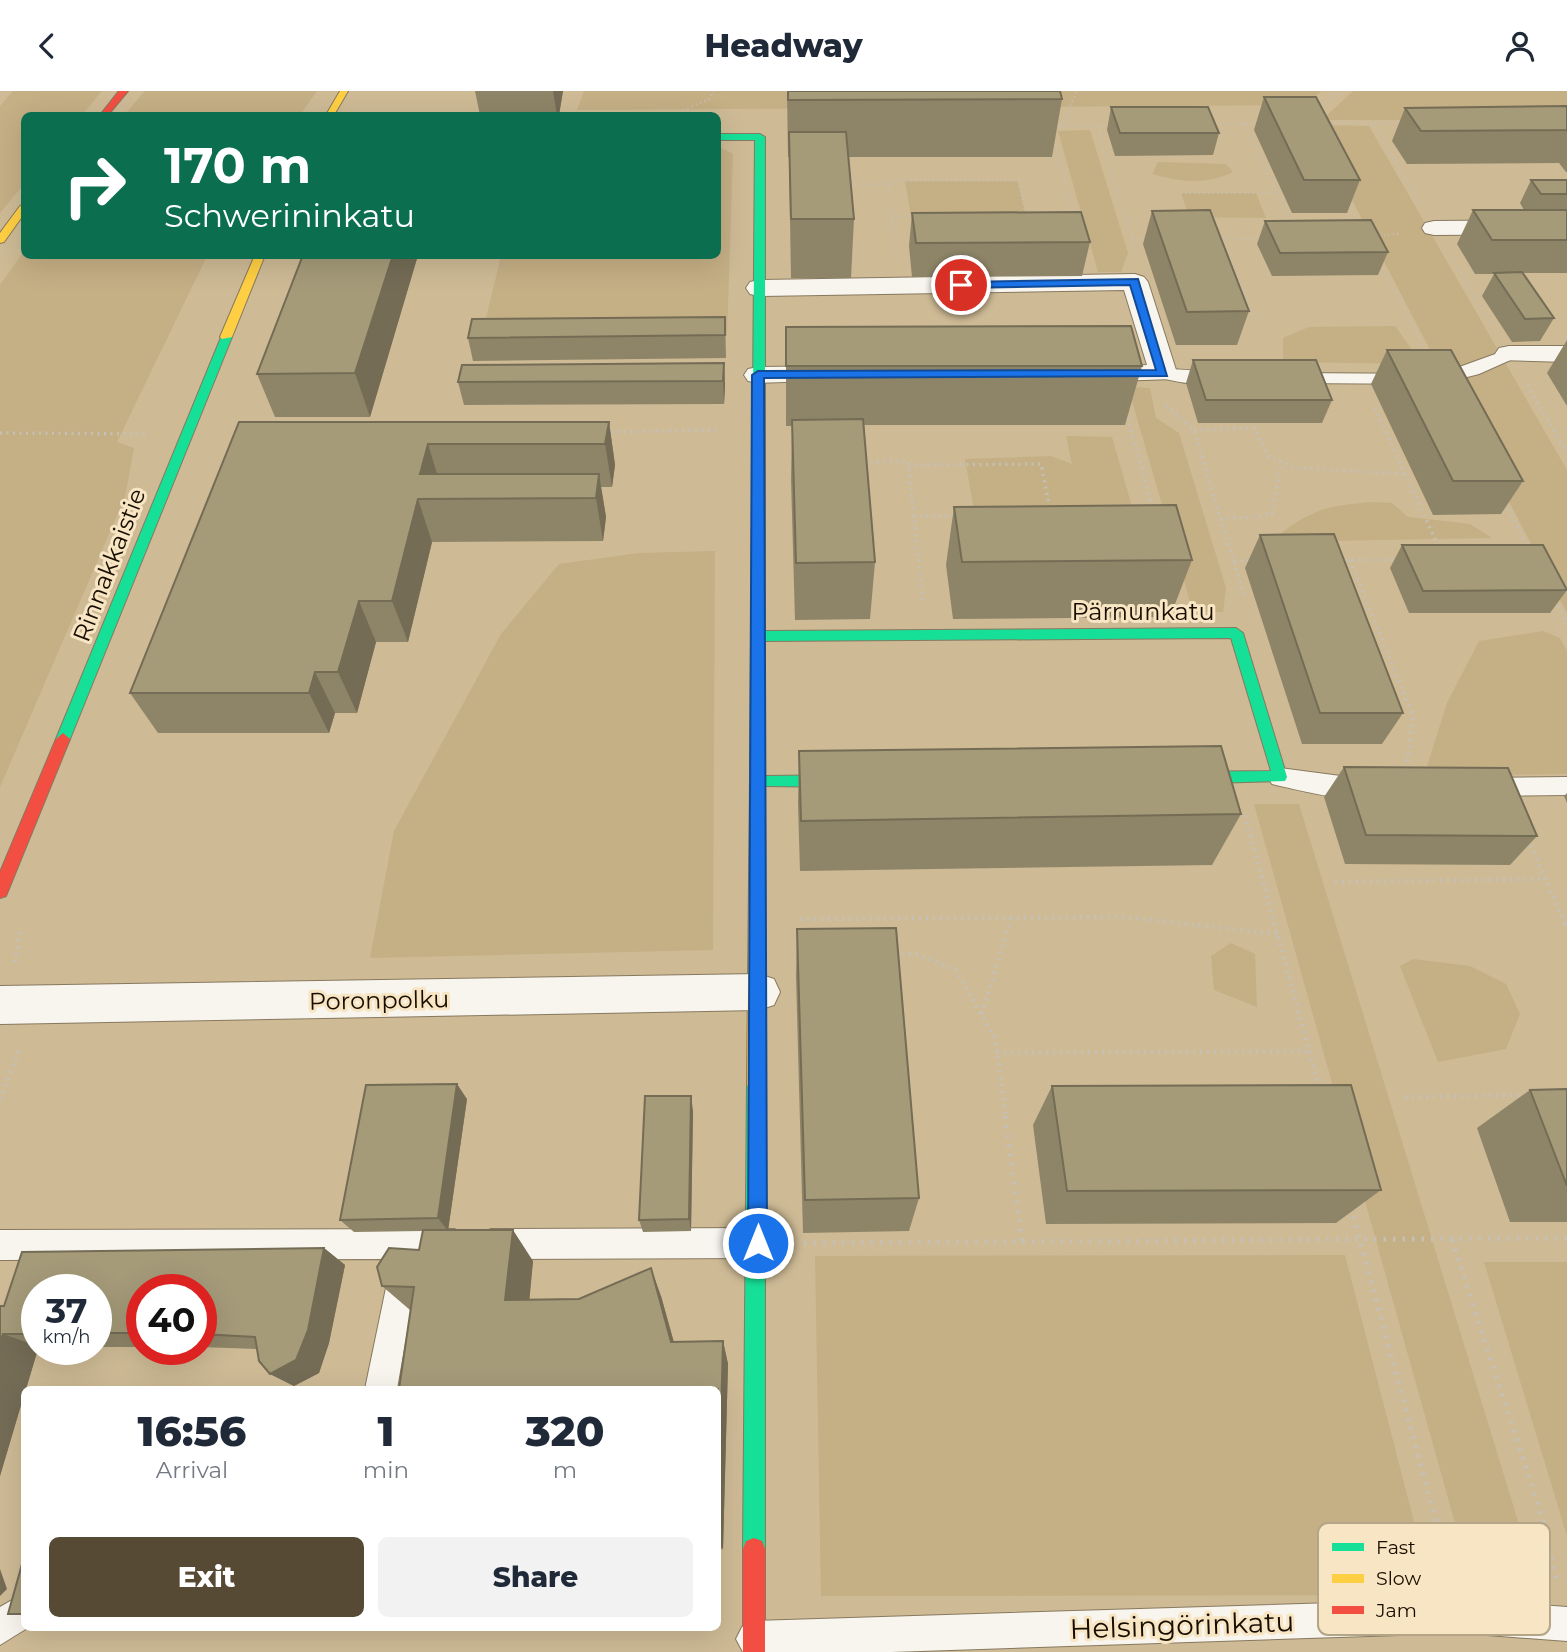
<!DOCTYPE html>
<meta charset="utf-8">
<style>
:root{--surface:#fff;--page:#f2f2f3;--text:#1f2937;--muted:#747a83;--accent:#574a34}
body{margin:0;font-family:Montserrat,sans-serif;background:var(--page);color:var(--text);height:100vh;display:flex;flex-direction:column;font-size:26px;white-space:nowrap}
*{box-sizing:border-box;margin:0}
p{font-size:23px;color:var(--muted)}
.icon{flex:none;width:38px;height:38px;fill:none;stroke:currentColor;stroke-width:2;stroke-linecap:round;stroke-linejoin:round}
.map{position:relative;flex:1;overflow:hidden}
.side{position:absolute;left:21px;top:1295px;width:700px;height:245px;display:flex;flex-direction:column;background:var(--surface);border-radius:10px;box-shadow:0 7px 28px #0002}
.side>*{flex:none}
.hud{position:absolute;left:21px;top:21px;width:700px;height:147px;border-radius:10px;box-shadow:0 7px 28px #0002;background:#0b6e4f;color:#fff;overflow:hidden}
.speed{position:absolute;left:21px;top:1183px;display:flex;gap:14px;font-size:35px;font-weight:700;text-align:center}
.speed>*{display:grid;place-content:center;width:91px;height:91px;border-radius:50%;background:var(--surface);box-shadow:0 7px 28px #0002;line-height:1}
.speed small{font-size:18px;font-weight:400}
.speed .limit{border:10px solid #d22;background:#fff;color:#111}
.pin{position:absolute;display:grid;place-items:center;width:60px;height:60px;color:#fff;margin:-30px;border:4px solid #fff;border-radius:50%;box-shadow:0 2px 7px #0007}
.me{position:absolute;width:77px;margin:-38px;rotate:0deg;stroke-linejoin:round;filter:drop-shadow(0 0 5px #0008)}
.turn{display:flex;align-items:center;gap:24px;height:147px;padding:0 28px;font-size:32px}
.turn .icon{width:91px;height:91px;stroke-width:2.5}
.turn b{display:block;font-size:49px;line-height:60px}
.eta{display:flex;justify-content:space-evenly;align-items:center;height:119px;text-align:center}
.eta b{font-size:42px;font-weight:800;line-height:49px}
.action{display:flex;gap:14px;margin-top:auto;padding:14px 28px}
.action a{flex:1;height:80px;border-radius:10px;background:var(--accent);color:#fff;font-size:28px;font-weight:800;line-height:80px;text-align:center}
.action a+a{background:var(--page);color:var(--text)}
header{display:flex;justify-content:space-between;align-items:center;height:91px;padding:0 28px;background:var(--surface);font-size:32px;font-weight:800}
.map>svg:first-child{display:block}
.green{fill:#c5af85}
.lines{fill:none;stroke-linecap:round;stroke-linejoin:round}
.lane-casing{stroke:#87795f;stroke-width:2}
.street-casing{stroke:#87795f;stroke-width:2}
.fast-casing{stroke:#87795f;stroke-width:2}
.slow-casing{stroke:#87795f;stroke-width:2}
.jam-casing{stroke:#87795f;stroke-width:2}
.path-far3{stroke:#c5bfb4;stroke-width:2.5;stroke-dasharray:1 3.5;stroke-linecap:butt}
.path-far2{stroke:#c5bfb4;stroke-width:3.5;stroke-dasharray:2 4.5;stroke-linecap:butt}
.path-far1{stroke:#c5bfb4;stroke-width:4.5;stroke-dasharray:2 5;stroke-linecap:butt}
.path{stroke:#c5bfb4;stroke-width:5;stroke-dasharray:2.5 7;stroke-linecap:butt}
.lane{fill:#f8f5ef;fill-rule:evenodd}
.street{fill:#f8f5ef;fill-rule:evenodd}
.fast{fill:#16e098;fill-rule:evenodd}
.slow{fill:#ffcf43;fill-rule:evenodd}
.jam{fill:#f24e42;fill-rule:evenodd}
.wall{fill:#8e8568}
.shaded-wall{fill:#746c55}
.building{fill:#a59b79;stroke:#746c55;stroke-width:2}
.route{fill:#1a73e8;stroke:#114b97;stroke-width:2}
.labels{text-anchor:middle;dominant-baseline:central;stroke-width:6;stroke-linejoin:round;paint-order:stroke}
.street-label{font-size:24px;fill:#170d00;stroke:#f7e5c3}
.near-street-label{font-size:28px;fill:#170d00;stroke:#f7e5c3}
.key{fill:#f7e5c3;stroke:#b4a488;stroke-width:2}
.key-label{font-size:19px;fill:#170d00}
</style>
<header><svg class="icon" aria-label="back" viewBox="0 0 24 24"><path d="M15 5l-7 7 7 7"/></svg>Headway<svg class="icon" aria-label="person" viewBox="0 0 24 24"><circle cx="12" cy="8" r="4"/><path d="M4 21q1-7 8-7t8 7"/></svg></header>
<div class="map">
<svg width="1567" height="1561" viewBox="0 0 1567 1561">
<rect width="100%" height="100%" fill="#ceba95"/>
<!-- green -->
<path class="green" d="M13,0H102L82,24H24V93L0,122V15Z
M145,0H317L300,24H124Z
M584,0H1321L1306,14L577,19Z
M1353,0H1567V29H1322Z
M1313,34L1369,35L1567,379V522Z
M1090,39L1128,162L1121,181H1098L1058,40Z
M718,55L733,63L727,245L481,248L501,165L718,164Z
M1158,71L1226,73L1233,81C1207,94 1179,91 1152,83Z
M905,90H1018L1026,125H911Z
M1181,102H1256L1266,127L1189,126Z
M24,160V164L207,165L117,351L134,357L125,406L0,696V194Z
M1395,235L1422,273L1283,271V247L1309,236Z
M1128,296L1150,297L1156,327L1179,342L1226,497L1223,521H1193Z
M1066,345L1112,346L1141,447L975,425L965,368L1051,365L1072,373Z
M1371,411L1392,412L1408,426L1470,433L1492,447L1271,451C1307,420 1324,415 1371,411Z
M715,460L713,859L370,867L394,740L501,543L559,473L639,462Z
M1543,540L1560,547L1567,560V683L1424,685L1447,612L1479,550Z
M1254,713H1299L1539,1499L1474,1500Z
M1231,852L1255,863L1257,916L1214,899L1211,865Z
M1413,868L1470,875L1506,893L1520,923L1506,958L1438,971L1400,875Z
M1345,1164L1433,1504L821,1505L815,1165Z
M1484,1171H1567V1445Z"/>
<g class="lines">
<!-- lane casing -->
<g class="lane-casing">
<path id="lane" d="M1509,258L1515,259L1518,263L1515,267L1479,283L1440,293L1290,292L1281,287L1290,282L1440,283Z
M1163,277C1179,280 1219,278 1228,287C1216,300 1173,290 1157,286L1154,282Z
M1280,677L1371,689L1375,696L1371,703C1343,712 1309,701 1280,695L1272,693L1268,686L1272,679Z
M1567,686V704L1484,705L1476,703L1472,696L1476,689L1484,687Z
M758,1137L768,1142L773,1152L768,1162L758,1167L491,1168L481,1163L476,1153L481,1143L491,1138Z
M454,1138L464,1143L469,1153L464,1163L454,1168H414L418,1178L397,1298H365L392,1168L0,1169V1139Z
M24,1502V1536H29L0,1554V1516Z
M1461,1508L1567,1516V1550L1461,1542L891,1561H743L736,1548L742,1536L754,1530Z"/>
</g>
<!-- street casing -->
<g class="street-casing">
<path id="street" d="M1567,129V143L1434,144L1425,142L1422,137L1425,132L1434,130Z
M1135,183L1144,186L1148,191L1177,282L1173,288L1086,291L1076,289L1072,283L1076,277L1147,274L1124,199L759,205L750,203L746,197L750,191L759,189Z
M1509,255H1567V271L1499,269L1495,263L1499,257Z
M836,275L846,277L850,283L846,289L758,292L748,290L744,284L748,278L758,276Z
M759,883L774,888L780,901L774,914L759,919L0,933V895Z"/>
</g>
<!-- fast casing -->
<g class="fast-casing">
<path id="fast" d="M718,43H760L765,46V540L1236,537L1243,542L1287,686L1285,690L1177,693L1170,687L1177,681L1271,680L1231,547L765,550L764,685L851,684L858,690L851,696L753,695L750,688L755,49H718Z
M222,244L232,246L70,648L68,652H58L56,648Z
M756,986L762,988L765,994V1458L762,1466L754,1469L746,1466L743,1458L747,994L750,988Z"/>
</g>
<!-- slow casing -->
<g class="slow-casing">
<path id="slow" d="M340,0H348L334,24H326Z
M24,114V123L4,151L0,152V142L20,115Z
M255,164H265L232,246L222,248L220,246Z
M757,682L764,688L765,994L762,1000L756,1002L750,1000L747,994L750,688Z"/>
</g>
<!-- jam casing -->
<g class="jam-casing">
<path id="jam" d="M119,0H128L108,24H100Z
M63,642L70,648L8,800L6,805L0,807V781L56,648Z
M754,1447L762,1450L765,1458V1561H743V1458L746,1450Z"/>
</g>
<!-- path-far3 -->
<path class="path-far3" d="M1319,19L1338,0
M671,24L709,8L713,0
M1326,32H1405
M1372,32L1419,111
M1211,33H1262
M1245,33L1292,134
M1053,35H1111
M1061,35L1077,0
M1098,35L1136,160
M1053,49L1074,125
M889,93L894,90H1018L1026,124
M846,94L889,93L896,163
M1181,102H1277
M1348,111L1359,131
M892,126L916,125
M1375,146L1401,142
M1133,148H1150
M1218,148H1265
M1222,148L1255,228
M1452,167L1492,235
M1381,173L1425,259"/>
<!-- path-far2 -->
<path class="path-far2" d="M1527,294L1567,362
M1166,314L1194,339L1245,508
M1375,317L1440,459
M1126,320L1152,417
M1194,339L1254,337L1268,365L1295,377L1405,383
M604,341L721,339
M0,342L147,343
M864,371L908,370L923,510
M908,374L1041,373L1050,418
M1505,412L1528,457
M913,425H958
M1220,427L1257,426L1272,422L1281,372
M1339,469H1397
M1350,469L1404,602
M1234,470H1253
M1555,509L1567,533"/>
<!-- path-far1 -->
<path class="path-far1" d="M1403,601L1413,624L1406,679
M1245,724L1320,1000
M1528,748L1567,837
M1335,791L1545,788
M800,828L1125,826L1277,843
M895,864L916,863L956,879L995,947L1006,1026
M15,871L21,836
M982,923L1011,827
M997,962L1309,960
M1405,1006L1528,1004
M0,1008L20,957"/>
<!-- path -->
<path class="path" d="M1005,1025L1022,1150
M1351,1116L1451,1486
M1452,1149L1541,1423L1557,1492
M804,1152L1567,1147"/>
<!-- lane -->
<use href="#lane" class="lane"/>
<!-- street -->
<use href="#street" class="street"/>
<!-- fast -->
<use href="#fast" class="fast"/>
<!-- slow -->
<use href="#slow" class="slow"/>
<!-- jam -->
<use href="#jam" class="jam"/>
</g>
<!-- wall -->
<path class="wall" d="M475,0H563L559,24H480Z
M787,0L1062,8L1052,66H849L854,128L851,187H791L789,66H788Z
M1264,6L1360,89L1347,122H1292L1254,39Z
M1567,15V81H1566L1559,72L1407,73L1392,50L1405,17Z
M1111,16L1219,42L1213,64L1115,65L1107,39Z
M1531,89H1567V182H1523L1554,227L1540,250L1512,251L1482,205L1494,183H1475L1457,153L1473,119H1524L1520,112Z
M1152,120L1249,220L1237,254H1176L1143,153Z
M912,122L1090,151L1082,185L912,186L909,155Z
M1265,130L1388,161L1378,184L1272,185L1257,153Z
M418,164L370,326H275L257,283Z
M725,226L726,267L473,270L468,247Z
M786,236L1142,275L1125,334H864L875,471L870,528L795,529L791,388L792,335H786Z
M1567,249V315L1547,282Z
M1387,259L1523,390L1501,423L1433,424L1371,293Z
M1193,269L1332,309L1322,332H1198L1186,292Z
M724,272L725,295L724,313L464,314L458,291Z
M239,331H609L615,374L612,396H601L606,426L603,450L432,451L408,551H376L357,622H335L329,642H158L130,602Z
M954,416L1192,469L1170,526L953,528L946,474Z
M1260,444L1403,622L1382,653H1302L1245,477Z
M1402,454L1567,499L1550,522H1409L1390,477Z
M799,660L1241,723L1212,774L800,780L798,713Z
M1344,676L1537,745L1510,774L1345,773L1324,706Z
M1567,702V712L1564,705Z
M797,838L919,1107L909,1140L803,1142L796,885Z
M1052,995L1381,1099L1336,1132L1046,1133L1033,1034Z
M1567,998V1131H1510L1477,1037L1530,999Z
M467,1008L448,1139L533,1170L529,1209L579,1208L661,1205L674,1251L723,1250L728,1273L723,1458L718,1459V1298L410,1219L382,1195L419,1159L423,1140L354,1141L340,1129Z
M693,1020L691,1140L643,1141L639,1129Z
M324,1157L345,1174L329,1252L319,1282L294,1295L270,1283L259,1270L257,1258L201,1256V1199H142V1256H96V1199H37V1258H38L26,1298H24V1304L0,1385V1215H4L22,1161Z"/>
<!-- shaded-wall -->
<path class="shaded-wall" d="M553,0H563L559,24H557Z
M393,164H418L370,326L355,282Z
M724,272L725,295L724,313L723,290Z
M609,331L615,374L612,396L605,353Z
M428,353L441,396L420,383Z
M599,383L606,426L603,450L596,407Z
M418,408L432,451L408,551L392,510Z
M359,510L376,551L357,622L338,581Z
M315,581L335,622L329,642L309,602Z
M457,993L467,1008L448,1140L438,1127Z
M691,1005L693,1020L691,1140L689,1128Z
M513,1139L533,1170L527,1235L505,1209Z
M324,1157L345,1174L329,1252L319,1282L294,1295L270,1283Z
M651,1177L661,1205L680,1274L671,1251Z
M3,1243L37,1255V1258H38L26,1298H24V1304L0,1385V1251Z
M723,1250L728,1273L723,1458L718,1451Z
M0,1478L7,1498L0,1505Z"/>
<!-- building -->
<path class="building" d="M788,0H1060L1062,8L788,9Z
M1264,6H1316L1360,89H1304Z
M1567,15V39L1421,40L1405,17Z
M1111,16H1208L1219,42H1120Z
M789,41H846L854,128H791Z
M1531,89H1567V103H1541Z
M1210,119L1249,220L1187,221L1152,120Z
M1473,119H1567V149H1492Z
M1081,121L1090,151L916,152L912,122Z
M1371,129L1388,161L1280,162L1265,130Z
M303,164H393L355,282L257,283Z
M1522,181L1554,227L1525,228L1494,182Z
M725,226V244L468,247L472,228Z
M1131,235L1142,275H786V236Z
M1387,259H1451L1523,390H1453Z
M1193,269H1316L1332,309H1206Z
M724,272L723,290L458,291L462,274Z
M863,328L875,471L796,472L792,329Z
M239,331H609L605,353H428L420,383H599L596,407L418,408L392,510H359L338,581H315L309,602H130Z
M1176,414L1192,469L962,471L954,416Z
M1334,443L1403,622H1320L1260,444Z
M1402,454H1543L1567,499L1423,500Z
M1221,655L1241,723L801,730L799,660Z
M1344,676L1508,677L1537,745L1366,744Z
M896,837L919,1107L805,1109L797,838Z
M457,993L438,1127L340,1129L366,994Z
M1351,994L1381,1099L1067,1100L1052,995Z
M1567,998V1095L1530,999Z
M645,1005H691L689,1128L639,1129Z
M423,1139H513L505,1209L579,1208L651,1177L671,1251L723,1250L718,1444V1298H399L414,1196L382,1195L377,1176L389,1157L419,1159Z
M324,1157L308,1239L296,1269L270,1283L259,1270L255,1246L201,1243V1199H142V1242H96V1199H37V1243H3L0,1251V1215H4L22,1161Z
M24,1466V1523H8Z"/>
<!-- route -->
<path class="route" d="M1138,188L1167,285L764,287L767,1152L764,1159L758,1162L751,1159L748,1152L752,284L758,280L1156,279L1130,194L961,197L956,194L961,191Z"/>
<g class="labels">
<!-- street labels -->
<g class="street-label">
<text transform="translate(109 474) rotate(-69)">Rinnakkaistie</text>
<text x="1143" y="520">Pärnunkatu</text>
<text transform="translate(379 909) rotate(-1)">Poronpolku</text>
</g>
<!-- near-street labels -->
<g class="near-street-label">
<text transform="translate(1182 1534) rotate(-2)">Helsingörinkatu</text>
</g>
</g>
<!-- legend -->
<rect x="1318" y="1432" width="232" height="112" rx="10" class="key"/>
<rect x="1332" y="1452" width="32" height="8" fill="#16e098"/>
<rect x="1332" y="1483" width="32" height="9" fill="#ffcf43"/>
<rect x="1332" y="1515" width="32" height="8" fill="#f24e42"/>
<g class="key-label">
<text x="1376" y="1463">Fast</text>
<text x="1376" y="1494">Slow</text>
<text x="1376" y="1526">Jam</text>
</g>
</svg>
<div class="speed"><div>37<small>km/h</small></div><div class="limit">40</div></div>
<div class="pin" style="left:961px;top:194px;background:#d93025"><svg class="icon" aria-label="arrive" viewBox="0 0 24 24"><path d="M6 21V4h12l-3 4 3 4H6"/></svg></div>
<svg class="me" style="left:758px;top:1152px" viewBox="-20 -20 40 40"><circle r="17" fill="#1a73e8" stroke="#fff" stroke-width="3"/><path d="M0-11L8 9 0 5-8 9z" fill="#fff"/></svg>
<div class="hud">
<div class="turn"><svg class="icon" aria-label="right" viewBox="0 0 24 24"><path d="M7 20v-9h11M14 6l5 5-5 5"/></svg><div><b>170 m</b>Schwerininkatu</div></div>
</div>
<section class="side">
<div class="eta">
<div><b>16:56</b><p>Arrival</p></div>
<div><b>1</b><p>min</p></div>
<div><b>320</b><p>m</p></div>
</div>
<div class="action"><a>Exit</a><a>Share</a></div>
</section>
</div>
